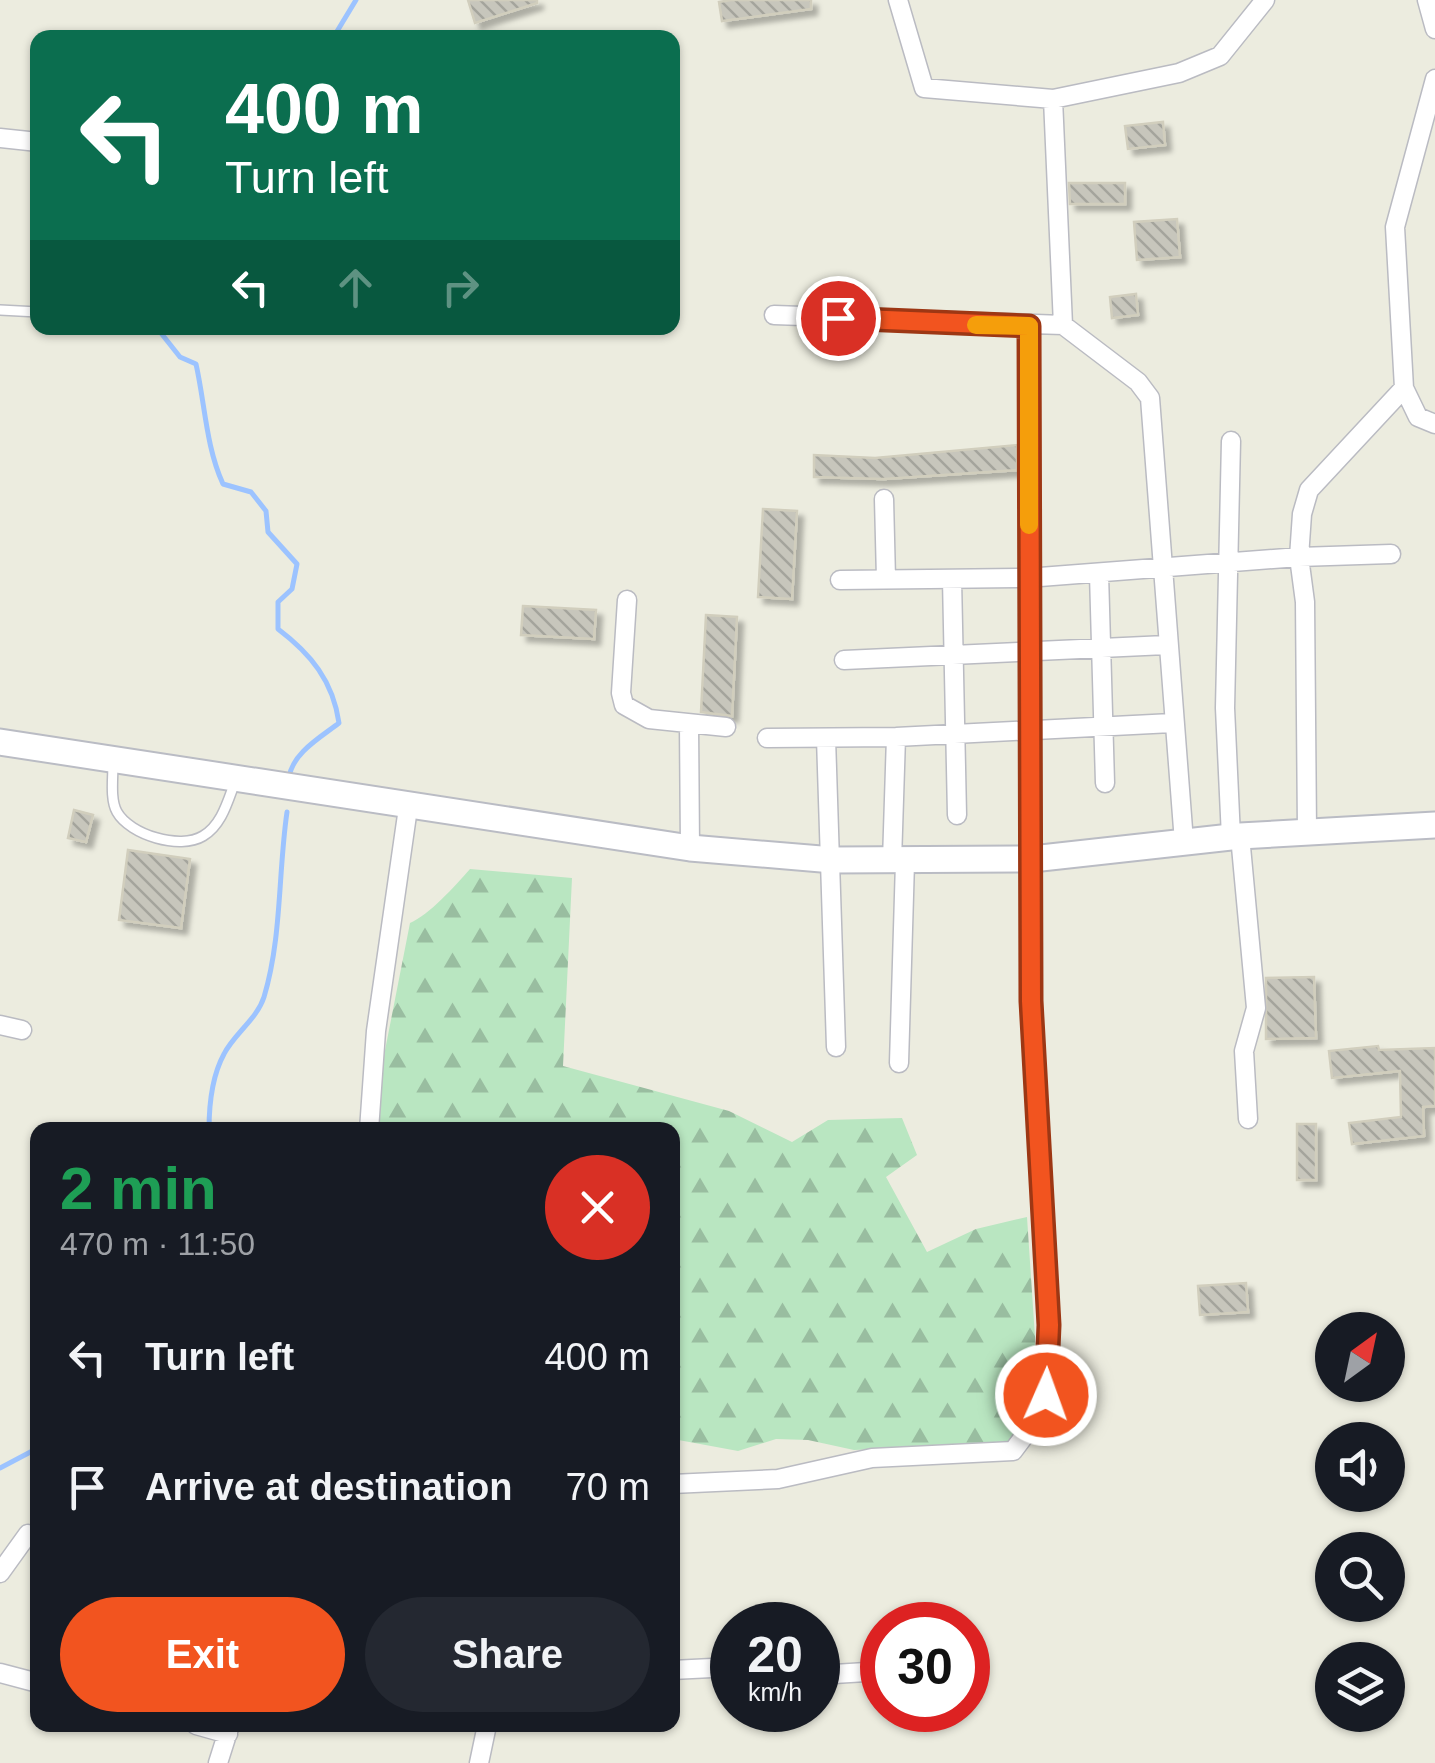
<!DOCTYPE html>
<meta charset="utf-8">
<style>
:root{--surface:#171b24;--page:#242831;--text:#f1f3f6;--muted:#9ea1a6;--accent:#f2541f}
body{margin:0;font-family:Arial,sans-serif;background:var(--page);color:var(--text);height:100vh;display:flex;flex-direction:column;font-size:38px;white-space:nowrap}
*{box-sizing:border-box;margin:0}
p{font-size:32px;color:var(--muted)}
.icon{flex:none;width:55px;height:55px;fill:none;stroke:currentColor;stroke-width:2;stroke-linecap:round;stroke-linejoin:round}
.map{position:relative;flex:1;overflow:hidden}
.panel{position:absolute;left:30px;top:1122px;width:650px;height:610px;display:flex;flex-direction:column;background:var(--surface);border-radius:20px;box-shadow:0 2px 8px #0004}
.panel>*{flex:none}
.guide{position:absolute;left:30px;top:30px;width:650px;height:305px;border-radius:20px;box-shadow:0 2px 8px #0004;background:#0b6e4f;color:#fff;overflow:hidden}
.needle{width:65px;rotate:33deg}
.controls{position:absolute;left:1315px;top:1312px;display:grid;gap:20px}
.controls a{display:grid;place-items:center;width:90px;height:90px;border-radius:50%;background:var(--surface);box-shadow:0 2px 8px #0004;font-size:50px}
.speed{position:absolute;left:710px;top:1602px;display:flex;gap:20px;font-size:50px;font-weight:700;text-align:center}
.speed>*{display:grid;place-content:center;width:130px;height:130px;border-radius:50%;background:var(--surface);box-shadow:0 2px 8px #0004;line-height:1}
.speed small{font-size:25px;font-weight:400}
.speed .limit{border:15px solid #d22;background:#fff;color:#111}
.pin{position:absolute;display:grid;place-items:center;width:85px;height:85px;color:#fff;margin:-42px;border:5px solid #fff;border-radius:50%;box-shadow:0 2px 10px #0007}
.me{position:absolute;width:110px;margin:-55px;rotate:2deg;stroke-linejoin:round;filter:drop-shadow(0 0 8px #0008)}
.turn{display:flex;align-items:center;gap:35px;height:210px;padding:0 30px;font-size:45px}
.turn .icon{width:130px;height:130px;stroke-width:2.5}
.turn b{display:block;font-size:70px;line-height:85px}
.lanes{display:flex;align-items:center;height:95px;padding:0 30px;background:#0003;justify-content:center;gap:50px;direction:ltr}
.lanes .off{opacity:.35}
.round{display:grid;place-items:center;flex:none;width:105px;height:105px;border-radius:52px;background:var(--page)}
.head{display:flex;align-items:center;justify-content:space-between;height:170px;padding:0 30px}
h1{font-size:60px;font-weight:700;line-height:75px;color:#1e9e55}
.cta{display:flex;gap:20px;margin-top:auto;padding:20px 30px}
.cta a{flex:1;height:115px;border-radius:60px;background:var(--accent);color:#fff;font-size:40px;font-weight:700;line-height:115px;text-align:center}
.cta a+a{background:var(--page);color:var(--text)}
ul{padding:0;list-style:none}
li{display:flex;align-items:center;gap:30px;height:130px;padding:0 30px}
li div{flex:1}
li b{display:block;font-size:38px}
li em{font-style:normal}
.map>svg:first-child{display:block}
.forest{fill:url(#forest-firs)}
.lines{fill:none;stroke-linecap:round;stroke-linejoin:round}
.stream{stroke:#9cc3ff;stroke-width:5}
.building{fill:url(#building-back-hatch);stroke:#d1cebd;stroke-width:2.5;filter:url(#shadow)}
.lane-casing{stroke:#babbc2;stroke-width:12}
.street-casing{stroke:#babbc2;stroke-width:21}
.secondary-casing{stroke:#babcc4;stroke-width:29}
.lane{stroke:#fff;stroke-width:9}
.street{stroke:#fff;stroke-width:18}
.secondary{stroke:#fff;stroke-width:25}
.route-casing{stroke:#9d3714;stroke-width:25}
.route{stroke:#f2541f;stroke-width:18}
.slow{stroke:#f59e0b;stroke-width:18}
</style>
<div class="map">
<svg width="1435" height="1763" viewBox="0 0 1435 1763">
<defs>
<pattern id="forest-firs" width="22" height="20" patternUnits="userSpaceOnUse" patternTransform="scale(2.5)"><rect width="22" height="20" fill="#b9e6c1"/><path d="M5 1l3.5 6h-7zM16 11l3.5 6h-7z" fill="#99bda0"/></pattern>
<pattern id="building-back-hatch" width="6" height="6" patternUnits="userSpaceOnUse" patternTransform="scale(2.5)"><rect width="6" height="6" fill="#c7c6bc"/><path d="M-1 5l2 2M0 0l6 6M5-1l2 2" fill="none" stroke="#a4a49c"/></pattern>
<filter id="shadow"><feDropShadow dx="6" dy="6" stdDeviation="2.5" flood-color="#0004"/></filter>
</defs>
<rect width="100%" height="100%" fill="#ececdf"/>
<!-- forest -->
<path class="forest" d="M470,869L572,878L563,1066L729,1111L792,1142L828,1120L902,1118L917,1155L886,1177L927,1252L976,1229L1027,1217L1035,1337L1034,1405L1014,1443L854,1450L808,1440L776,1439L738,1451L673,1439L672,1130H374L378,1086L410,923C429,915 454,887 470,869Z"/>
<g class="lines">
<!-- stream -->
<path class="stream" d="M333,38L356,0
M157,328L180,357L196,364C205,404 206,447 223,484L251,492L266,511L268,532L297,564L292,589L278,602V629C311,654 333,681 339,723C321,737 292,753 289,778
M209,1130C209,1106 212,1076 224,1054C234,1034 257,1019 264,997C282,937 278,874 287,812
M0,1468L38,1448"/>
</g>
<!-- building -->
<path class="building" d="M468,0H537V3L475,23Z
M731,0H811V9L722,21L719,2Z
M1163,122L1165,145L1128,149L1125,126Z
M1069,183H1125V204H1070Z
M1177,219L1180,257L1137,260L1134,222Z
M1136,294L1138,315L1112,318L1110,297Z
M1017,445V470L884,479L814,477V455L875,458Z
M763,509L797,511L792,599L758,597Z
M523,606L596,610L594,639L521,635Z
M706,615L737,617L732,716L701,712Z
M74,810L93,815L86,842L68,838Z
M128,850L190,859L181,928L119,920Z
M1314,977L1316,1038L1266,1039V978Z
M1378,1046L1379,1050L1435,1048V1106L1423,1107L1424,1136L1352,1144L1349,1123L1401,1117L1400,1071L1332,1078L1329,1051Z
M1297,1124H1316V1180H1297Z
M1246,1283L1248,1312L1200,1315L1198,1286Z"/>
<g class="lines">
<!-- lane casing -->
<g class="lane-casing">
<path id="lane" d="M0,310L38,312
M113,764C113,778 110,800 117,812C130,835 180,850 203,836C222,825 228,800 235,782"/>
</g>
<!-- street casing -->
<g class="street-casing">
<path id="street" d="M898,0L924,88L1053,99L1179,73L1220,56L1265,0
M1427,0L1435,29
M1435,79L1395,227L1404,388L1418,417L1435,424
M0,138L38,142
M774,315L1063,325L1053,99
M1063,325L1138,382L1150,398L1184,842
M1231,441L1225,708L1231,837
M884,499L886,579
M1391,554L1299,557L1302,514L1309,490L1404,388
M1099,574L1105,783
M952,579L957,815
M840,580L1027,578L1299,557L1305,602L1307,831
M627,600L621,693L624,705L649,719L726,727
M844,660L1166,645
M689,724L690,848
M767,738L896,737L1172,723
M826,738L836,1047
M1240,836L1256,1008L1244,1051L1248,1119
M892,861L896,737
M0,1025L22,1030
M899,1063L905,862
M369,1130L376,1031L408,808
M672,1484L778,1479L872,1458L1013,1451L1034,1423L1046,1395L1049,1325L1031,1001L1029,325
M0,1573L28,1534
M672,1670L732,1667
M0,1673L38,1683
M818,1675L882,1671
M196,1725L228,1734
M218,1763L230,1725
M479,1763L487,1725"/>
</g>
<!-- secondary casing -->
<g class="secondary-casing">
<path id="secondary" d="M0,742L690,848L833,860L1032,859L1240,836L1435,825"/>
</g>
<!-- lane -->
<use href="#lane" class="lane"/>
<!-- street -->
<use href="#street" class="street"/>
<!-- secondary -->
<use href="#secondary" class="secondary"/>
</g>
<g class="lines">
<!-- route casing -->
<g class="route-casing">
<path id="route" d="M838,318L1029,326L1031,1001L1049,1325L1046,1395"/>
</g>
<!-- route -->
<use href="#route" class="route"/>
<!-- slow -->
<path class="slow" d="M976,325L1029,326V525"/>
</g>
</svg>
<div class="controls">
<a><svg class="needle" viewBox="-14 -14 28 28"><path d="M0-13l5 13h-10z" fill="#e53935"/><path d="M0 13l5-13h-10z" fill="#9ea1a6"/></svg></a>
<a><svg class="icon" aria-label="sound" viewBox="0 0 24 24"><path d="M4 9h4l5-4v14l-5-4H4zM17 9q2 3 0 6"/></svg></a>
<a><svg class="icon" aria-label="search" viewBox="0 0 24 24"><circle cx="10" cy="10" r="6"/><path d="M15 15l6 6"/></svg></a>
<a><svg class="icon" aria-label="layers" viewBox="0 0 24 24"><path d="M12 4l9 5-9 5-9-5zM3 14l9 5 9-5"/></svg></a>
</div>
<div class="speed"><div>20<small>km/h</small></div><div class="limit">30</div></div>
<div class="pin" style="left:838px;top:318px;background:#d93025"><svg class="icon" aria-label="arrive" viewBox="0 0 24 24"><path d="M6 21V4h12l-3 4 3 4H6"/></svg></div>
<svg class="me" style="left:1046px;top:1395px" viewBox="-20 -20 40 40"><circle r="17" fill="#f2541f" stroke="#fff" stroke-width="3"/><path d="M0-11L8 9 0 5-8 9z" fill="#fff"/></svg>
<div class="guide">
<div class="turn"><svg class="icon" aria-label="left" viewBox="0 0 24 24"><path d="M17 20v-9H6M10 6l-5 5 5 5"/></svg><div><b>400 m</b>Turn left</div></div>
<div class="lanes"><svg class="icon" aria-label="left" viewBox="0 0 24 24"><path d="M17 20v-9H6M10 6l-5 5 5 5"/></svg><svg class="icon off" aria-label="ahead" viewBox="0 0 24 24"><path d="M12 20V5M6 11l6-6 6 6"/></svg><svg class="icon off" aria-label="right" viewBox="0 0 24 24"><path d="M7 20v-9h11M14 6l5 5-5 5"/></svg></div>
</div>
<section class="panel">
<div class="head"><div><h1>2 min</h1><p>470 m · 11:50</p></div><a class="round" style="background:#d93025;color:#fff"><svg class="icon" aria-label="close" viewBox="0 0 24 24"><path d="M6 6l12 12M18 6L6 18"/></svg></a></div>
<ul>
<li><svg class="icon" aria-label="left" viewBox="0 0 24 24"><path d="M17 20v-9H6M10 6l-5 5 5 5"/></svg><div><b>Turn left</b></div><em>400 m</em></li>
<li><svg class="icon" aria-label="arrive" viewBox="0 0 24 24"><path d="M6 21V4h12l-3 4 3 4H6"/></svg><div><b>Arrive at destination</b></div><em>70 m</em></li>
</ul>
<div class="cta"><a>Exit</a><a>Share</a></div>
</section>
</div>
